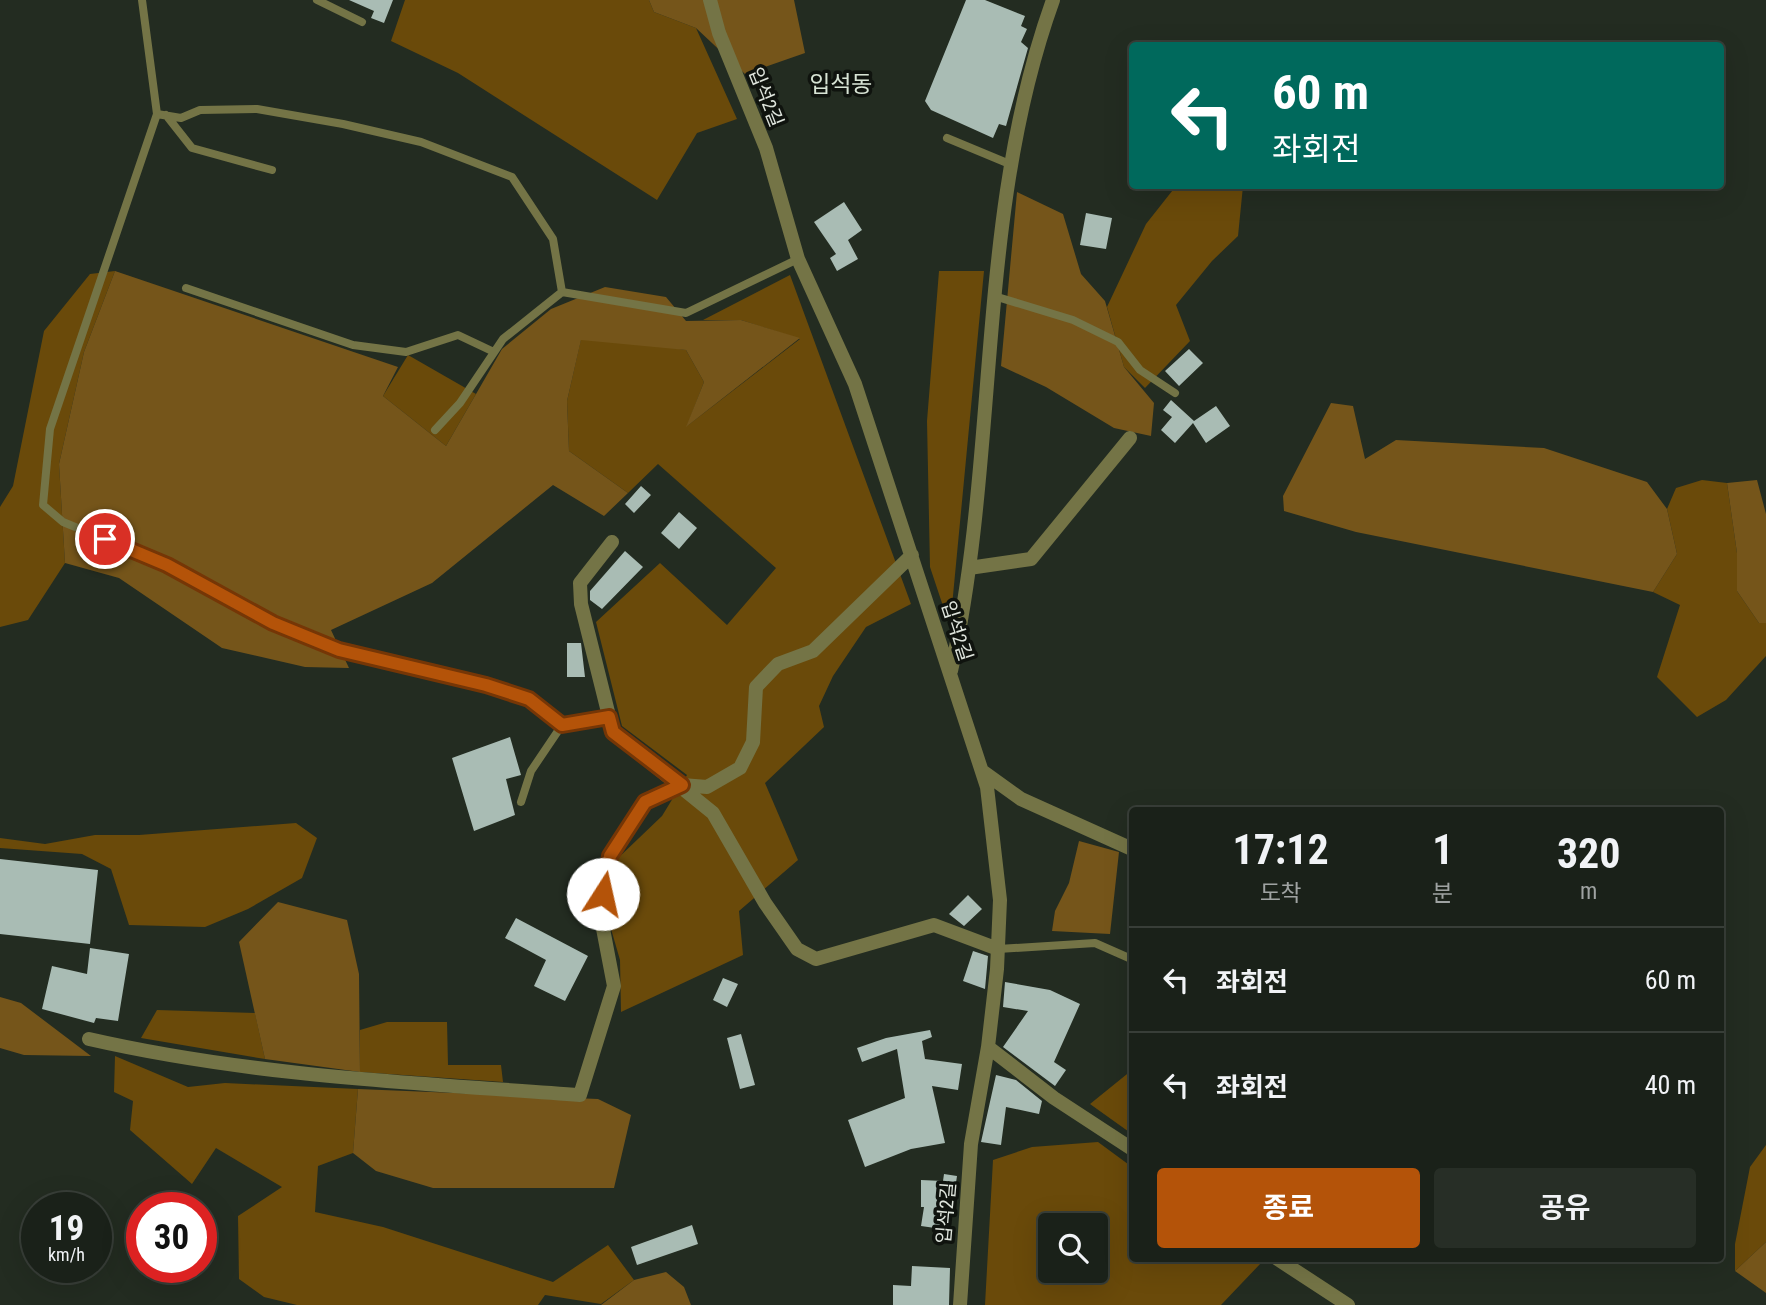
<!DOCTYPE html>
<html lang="ko">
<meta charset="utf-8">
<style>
:root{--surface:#1a2119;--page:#272e26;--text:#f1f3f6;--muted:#9fa3a2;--line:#383e38;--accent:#b45309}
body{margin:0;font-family:"Roboto Condensed","Noto Sans KR",sans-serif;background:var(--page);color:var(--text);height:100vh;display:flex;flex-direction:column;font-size:26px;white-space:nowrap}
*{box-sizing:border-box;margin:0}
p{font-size:23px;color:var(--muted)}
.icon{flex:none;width:38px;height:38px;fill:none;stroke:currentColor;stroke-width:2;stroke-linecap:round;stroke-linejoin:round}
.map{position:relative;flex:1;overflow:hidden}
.drawer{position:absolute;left:1129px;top:807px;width:595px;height:455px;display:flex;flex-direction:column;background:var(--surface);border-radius:7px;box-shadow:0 7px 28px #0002,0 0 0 2px var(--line)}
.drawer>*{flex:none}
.guide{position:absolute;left:1129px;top:42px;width:595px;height:147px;border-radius:7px;box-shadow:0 7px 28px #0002,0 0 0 2px var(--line);background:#00695c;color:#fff;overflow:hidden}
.fabs{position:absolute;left:1038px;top:1213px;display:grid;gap:14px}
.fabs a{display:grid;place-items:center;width:70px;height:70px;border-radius:7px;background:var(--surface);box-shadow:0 7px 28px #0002,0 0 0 2px var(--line);font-size:35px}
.speed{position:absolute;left:21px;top:1192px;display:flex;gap:14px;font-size:35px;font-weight:700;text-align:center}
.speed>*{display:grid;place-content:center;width:91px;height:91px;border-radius:50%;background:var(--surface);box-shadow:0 7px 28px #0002,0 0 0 2px var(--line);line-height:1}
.speed small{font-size:18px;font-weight:400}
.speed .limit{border:10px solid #d22;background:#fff;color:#111}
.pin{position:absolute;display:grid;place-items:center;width:60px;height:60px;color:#fff;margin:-30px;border:4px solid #fff;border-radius:50%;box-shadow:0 2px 7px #0007}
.me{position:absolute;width:77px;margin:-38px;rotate:10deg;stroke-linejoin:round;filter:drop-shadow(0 0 5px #0008)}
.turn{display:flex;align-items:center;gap:24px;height:147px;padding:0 28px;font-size:32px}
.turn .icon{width:91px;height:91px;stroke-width:2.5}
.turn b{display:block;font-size:49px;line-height:60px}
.eta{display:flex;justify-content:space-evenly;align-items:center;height:119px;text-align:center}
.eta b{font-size:42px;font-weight:700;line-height:49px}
.primary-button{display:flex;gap:14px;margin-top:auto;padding:14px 28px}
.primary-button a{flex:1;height:80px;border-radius:7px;background:var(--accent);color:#fff;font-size:28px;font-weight:700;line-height:80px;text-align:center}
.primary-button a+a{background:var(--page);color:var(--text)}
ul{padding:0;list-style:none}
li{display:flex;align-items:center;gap:21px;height:105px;padding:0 28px;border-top:2px solid var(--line)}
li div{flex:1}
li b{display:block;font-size:26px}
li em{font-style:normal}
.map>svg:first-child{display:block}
.green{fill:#6a4a0a;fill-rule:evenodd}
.forest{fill:#75551a}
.building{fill:#a9bcb4}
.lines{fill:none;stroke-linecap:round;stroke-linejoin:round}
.service{stroke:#747446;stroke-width:8}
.minor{stroke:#747446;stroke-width:14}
.route-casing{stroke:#753606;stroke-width:18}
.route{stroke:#b45309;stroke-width:12}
.labels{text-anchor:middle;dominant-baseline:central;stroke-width:7;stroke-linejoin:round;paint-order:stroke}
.street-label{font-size:19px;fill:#dfe5dd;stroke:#0f130e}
.quarter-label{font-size:23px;fill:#d8e4d5;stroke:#0f130e}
</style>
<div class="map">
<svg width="1766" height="1305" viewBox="0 0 1766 1305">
<rect width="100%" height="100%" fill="#232c21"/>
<!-- green -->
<path class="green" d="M405,0H649L654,12L696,28L737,119L697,133L657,200L458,73L391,41Z
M1176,186H1243L1238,236L1212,261L1176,305L1190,341L1145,388L1124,367L1107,307L1146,224Z
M115,271L84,352L59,464L65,563L28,620L0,627V507L13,486L44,331L90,274Z
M939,271H984L950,627L930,567L927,421Z
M790,275L911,604L866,627L833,676L819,706L824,727L765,783L798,860L739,911L743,955L621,1012L620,960L605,908L616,860L662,816L687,775L622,726L596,622L660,563L727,625L776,568L658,464L628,493L569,451L567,401L581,339L592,336L686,350L704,382L687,426L800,339L741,320H703Z
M408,355L476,394L446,446L383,396Z
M1702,480L1727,483L1737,553V591L1759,623H1766V656L1726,700L1697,717L1657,677L1680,605L1653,592L1677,554L1667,509L1676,488Z
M296,823L317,838L302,878L248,909L205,927L129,925L111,869L82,854L0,848V838L45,844L95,835H139Z
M157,1010L255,1013L265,1059L141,1038Z
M387,1022H447L448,1065H501L503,1082L360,1072V1030Z
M115,1056L188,1087L225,1083L358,1089L353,1153L318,1166L315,1212L383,1227L553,1282L608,1245L634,1280L601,1304L545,1295L538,1305H297L264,1297L239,1279L238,1216L282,1187L216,1148L192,1184L130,1130L133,1101L114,1092Z
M1132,1070V1134L1090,1104Z
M1098,1142L1132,1167V1258H1255L1261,1263L1221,1305H985L993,1160L1032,1147ZM1050,1225H1096V1270H1050Z
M1766,1145V1242L1735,1271V1244L1750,1167Z"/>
<!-- forest -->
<path class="forest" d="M649,0H794L805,53L745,74L696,28L654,12Z
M1017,192L1063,214L1081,274L1105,301L1124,367L1154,403L1151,436L1114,428L1046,387L1001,366Z
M115,271L398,367L383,396L446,446L502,349L551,309L605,287L666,297L686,321L741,320L800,338L686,427L704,382L686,350L581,340L567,401L569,451L628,493L604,516L553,485L432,583L331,630L349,668L305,667L222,648L119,578L65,563L59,464L84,352Z
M1331,403L1353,406L1365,459L1396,440L1544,448L1647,482L1667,509L1677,554L1653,592L1356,532L1284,511L1283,496Z
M1757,480L1766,514V623H1759L1737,591V553L1727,483Z
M1079,841L1119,852L1110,934L1052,931L1055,911L1069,883Z
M278,902L347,920L359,974L360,1072L265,1059L239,942Z
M0,997L21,1003L91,1056L24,1055L0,1048Z
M358,1089L598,1099L631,1115L614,1188H433L376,1171L353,1153Z
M1766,1242V1293L1735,1271Z
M666,1272L684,1287L691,1305H601L634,1280Z"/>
<!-- building -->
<path class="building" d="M349,0H393L384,23L371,18L374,11Z
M966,0H985L1025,16L1021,26L1027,29L1021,42L1028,48L1006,126L999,124L993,138L931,110L925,101Z
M844,202L862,230L848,240L858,259L837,271L830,258L836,254L814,222Z
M1086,213L1112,218L1106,249L1080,245Z
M1189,349L1203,363L1179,386L1165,371Z
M1171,400L1194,421L1216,406L1230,426L1206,443L1193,423L1175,443L1161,430L1172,417L1163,410Z
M641,486L651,495L634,513L625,504Z
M679,512L697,528L679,549L661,533Z
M625,551L643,567L602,609L590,600V591Z
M567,643H581L585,677H567Z
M510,737L521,775L506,779L515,815L474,831L452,758Z
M0,859L98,870L90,944L0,934Z
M968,895L982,909L964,926L949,914Z
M516,918L588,956L565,1001L534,986L546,960L505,938Z
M90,948L129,954L118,1021L96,1018L94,1023L42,1009L52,966L87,974Z
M973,951L988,956L985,989L963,981Z
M723,978L738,984L727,1007L713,1000Z
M1005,982L1050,990L1080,1004L1054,1062L1066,1070L1055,1086L1003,1047L1028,1011L1003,1007Z
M930,1030L932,1037L922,1041L925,1059L962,1064L958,1090L932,1086L945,1143L911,1149L865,1167L848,1120L905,1098L897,1049L862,1062L857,1048L886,1038Z
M741,1034L755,1085L740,1089L727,1038Z
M996,1075L1016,1080L1042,1101L1039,1114L1006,1107L1001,1145L981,1142Z
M944,1174L957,1176L949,1230L921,1226L924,1207H921V1180L943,1181Z
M692,1225L698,1244L637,1265L631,1247Z
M912,1266L950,1268L949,1305H893V1285L911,1286Z"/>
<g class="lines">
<!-- service -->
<path class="service" d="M142,0L157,114L50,429L43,505L63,522L168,565L273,623L339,650L486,685L529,699L562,725
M317,0L362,22
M157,114L181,118L200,110L257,109L343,124L421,142L512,177L553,239L562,292
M166,115L192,148L272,170
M947,138L1012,165
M186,288L353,345L406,352L458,335L494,352
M994,296L1073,320L1118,342L1140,370L1175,393
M435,430L460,403L503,339L562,292L686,313L798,259
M521,802L531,771L562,725L609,717
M998,949L1095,943L1129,958"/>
<!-- minor -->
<path class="minor" d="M710,0L719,33L766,148L798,259L855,384L987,787L1000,900L997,969L988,1047L971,1144L960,1305
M612,542L580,583L581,604L613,732L713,813L765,903L797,949L816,959L934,925L998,949
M969,568L1031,559L1130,438
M951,671C1000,450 975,216 1053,0
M982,771L1021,799L1132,849
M89,1039C251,1076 415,1083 580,1095L614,986L600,913L610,856L645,802L682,785L707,787L740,768L753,742L756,687L778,664L813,651L912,555
M988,1047L1054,1098L1132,1149
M1276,1258L1348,1305"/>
</g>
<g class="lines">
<!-- route casing -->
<g class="route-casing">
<path id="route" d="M105,539L167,565L273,623L339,650L486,685L529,699L562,725L609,717L613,732L682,785L645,802L610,856L603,894"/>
</g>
<!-- route -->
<use href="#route" class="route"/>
</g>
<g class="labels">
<!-- street labels -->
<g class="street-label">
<text transform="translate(766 97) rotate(68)">입석2길</text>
<text transform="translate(957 631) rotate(72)">입석2길</text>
<text transform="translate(946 1213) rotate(-85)">입석2길</text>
</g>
<!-- quarter labels -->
<g class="quarter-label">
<text x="841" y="84">입석동</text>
</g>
</g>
</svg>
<div class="fabs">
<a><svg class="icon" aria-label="search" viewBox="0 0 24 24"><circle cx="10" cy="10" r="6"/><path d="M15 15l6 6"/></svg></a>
</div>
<div class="speed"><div>19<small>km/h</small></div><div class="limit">30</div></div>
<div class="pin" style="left:105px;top:539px;background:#d93025"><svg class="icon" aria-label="arrive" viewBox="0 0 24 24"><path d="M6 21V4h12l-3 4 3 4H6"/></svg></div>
<svg class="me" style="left:603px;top:894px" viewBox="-20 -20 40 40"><circle r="19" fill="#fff"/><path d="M0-13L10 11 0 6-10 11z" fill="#b45309"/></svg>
<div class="guide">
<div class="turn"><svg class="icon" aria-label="left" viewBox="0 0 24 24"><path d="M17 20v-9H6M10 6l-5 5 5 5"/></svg><div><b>60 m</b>좌회전</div></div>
</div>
<section class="drawer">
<div class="eta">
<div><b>17:12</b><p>도착</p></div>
<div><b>1</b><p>분</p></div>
<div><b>320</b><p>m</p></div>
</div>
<ul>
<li><svg class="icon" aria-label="left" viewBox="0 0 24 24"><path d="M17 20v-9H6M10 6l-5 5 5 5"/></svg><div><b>좌회전</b></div><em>60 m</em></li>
<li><svg class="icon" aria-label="left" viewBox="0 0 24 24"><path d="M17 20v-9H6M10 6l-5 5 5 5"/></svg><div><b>좌회전</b></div><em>40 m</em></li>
</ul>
<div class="primary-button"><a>종료</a><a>공유</a></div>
</section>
</div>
